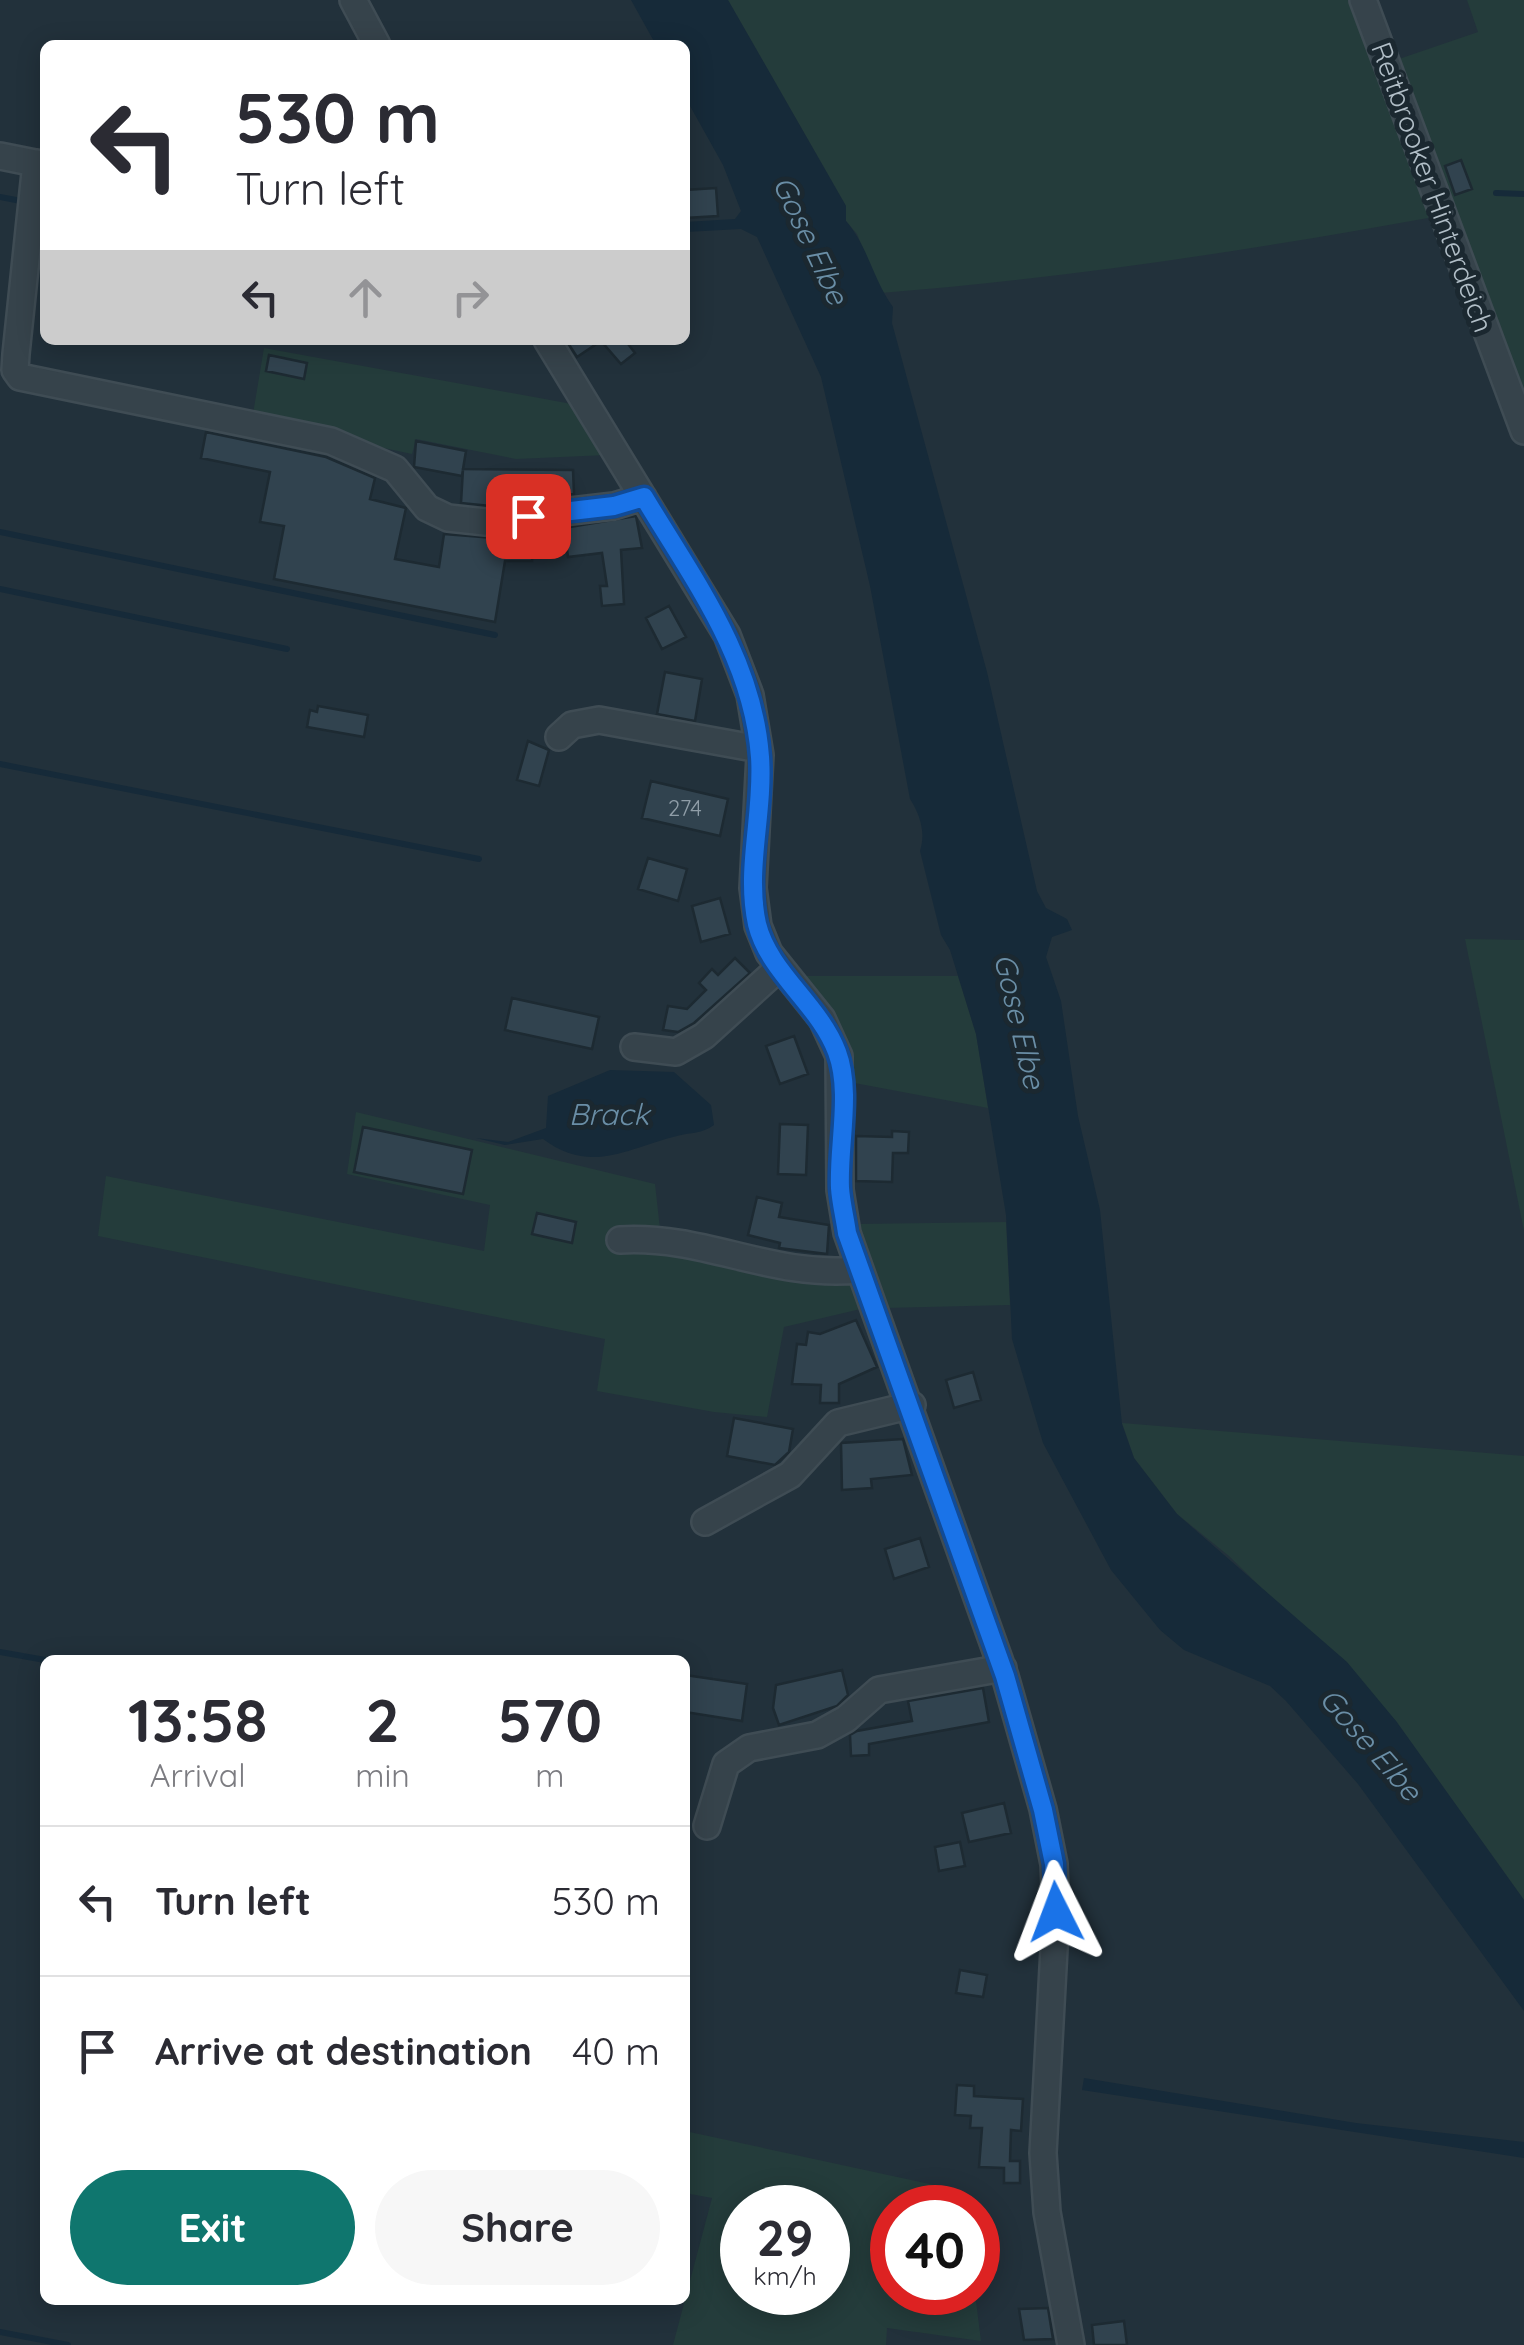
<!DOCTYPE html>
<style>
:root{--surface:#fff;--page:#f7f7f7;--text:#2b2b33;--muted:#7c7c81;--line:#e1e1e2;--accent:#0f766e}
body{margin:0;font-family:Quicksand,sans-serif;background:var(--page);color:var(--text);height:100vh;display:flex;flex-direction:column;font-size:38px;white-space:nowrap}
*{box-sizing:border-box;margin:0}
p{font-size:32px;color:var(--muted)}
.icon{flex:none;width:55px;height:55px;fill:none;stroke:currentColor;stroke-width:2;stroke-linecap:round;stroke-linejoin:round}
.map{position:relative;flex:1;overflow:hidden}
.details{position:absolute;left:40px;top:1655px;width:650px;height:650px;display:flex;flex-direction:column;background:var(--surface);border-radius:15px;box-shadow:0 5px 25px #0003}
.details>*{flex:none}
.banner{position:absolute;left:40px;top:40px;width:650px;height:305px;border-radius:15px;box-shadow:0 5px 25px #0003;background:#fff;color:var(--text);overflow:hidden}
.speed{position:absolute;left:720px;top:2185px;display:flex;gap:20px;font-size:50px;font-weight:700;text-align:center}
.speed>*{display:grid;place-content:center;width:130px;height:130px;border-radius:50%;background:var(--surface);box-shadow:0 5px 25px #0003;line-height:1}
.speed small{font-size:25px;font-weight:400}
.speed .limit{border:15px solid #d22;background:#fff;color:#111}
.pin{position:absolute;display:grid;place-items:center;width:85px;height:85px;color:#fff;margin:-42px;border-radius:20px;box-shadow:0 5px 15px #0006}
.me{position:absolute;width:110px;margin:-55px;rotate:357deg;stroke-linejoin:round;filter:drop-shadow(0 0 8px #0008)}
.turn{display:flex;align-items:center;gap:35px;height:210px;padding:0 30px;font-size:45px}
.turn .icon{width:130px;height:130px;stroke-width:2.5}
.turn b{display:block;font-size:70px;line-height:85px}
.lanes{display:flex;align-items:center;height:95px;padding:0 30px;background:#0003;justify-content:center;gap:50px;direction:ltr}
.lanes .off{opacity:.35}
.eta{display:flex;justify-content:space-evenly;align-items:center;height:170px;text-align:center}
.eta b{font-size:60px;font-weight:700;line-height:70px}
.action{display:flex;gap:20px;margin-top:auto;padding:20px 30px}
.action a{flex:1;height:115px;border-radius:60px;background:var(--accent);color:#fff;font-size:40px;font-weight:700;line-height:115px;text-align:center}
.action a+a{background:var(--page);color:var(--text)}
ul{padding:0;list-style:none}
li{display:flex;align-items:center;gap:30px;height:150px;padding:0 30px;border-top:2px solid var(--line)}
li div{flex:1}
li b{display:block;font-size:38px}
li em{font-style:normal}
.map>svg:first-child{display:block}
.green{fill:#243c3b;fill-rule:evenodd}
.water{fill:#162a39}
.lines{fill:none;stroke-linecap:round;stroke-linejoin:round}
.stream{stroke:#162a39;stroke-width:6}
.building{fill:#31434f;stroke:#1d2a32;stroke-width:2.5}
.minor-casing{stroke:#3f4c54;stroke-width:30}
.minor{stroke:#36434b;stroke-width:25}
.route-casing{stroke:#114b97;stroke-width:25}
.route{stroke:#1a73e8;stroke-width:18}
.labels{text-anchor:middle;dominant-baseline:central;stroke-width:10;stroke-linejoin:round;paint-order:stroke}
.number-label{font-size:22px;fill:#909ea8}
.street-label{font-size:28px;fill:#b1bec7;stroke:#1b2830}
.water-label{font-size:30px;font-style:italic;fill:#6a8ea6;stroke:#1b2830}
</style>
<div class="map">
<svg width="1524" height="2345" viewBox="0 0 1524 2345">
<rect width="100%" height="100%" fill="#22313b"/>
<!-- green -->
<path class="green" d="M728,0H1366L1445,215C1258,249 1071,278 881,293L857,234L846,221V206Z
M1467,0H1524V424L1399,59L1478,32Z
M264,348L572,404L607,455L516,459L416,439L412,454L252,420Z
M1465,939L1524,940V1231Z
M798,976H958L976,1034L988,1108L849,1082Z
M356,1112L655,1184L662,1247L847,1273L865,1308L784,1327L767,1417L714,1412L597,1391L605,1339L98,1236L106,1176L484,1251L490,1205L347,1174Z
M1006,1222L1010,1305L885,1308L857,1224Z
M1122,1423L1524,1456V1900L1396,1721L1229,1556L1177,1514L1134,1458Z
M685,2131L962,2191L964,2207L892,2208V2292L975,2293L981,2341L887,2328L886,2345H673L712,2198L685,2193ZM742,2208H828V2292H742Z"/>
<!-- water -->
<path class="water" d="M631,0H728L846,206V221C868,246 873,280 893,307L892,323L987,672L1037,891L1046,908L1067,919L1072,930L1052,937L1046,957L1061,1001L1078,1116L1100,1210L1122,1424L1134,1458L1177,1514L1347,1662L1396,1721L1524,1900V2011L1358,1784L1286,1701L1270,1686L1184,1650L1160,1630L1111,1570L1043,1443L1012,1339L1006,1215L976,1034L950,950L941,935L920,851C926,832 920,815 910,799L870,586L821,377L757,237L741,229L685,232V222L735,219L741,211L723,165L685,97V45H656Z
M610,1070L674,1072L711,1105L714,1125C701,1134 692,1132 677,1136C628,1148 591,1175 543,1139L505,1145L476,1138L508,1142L546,1128L548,1096Z
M1084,2078L1356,2123L1524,2142V2158L1082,2090Z"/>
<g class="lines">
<!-- stream -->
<path class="stream" d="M1496,193L1524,194
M0,197L21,201
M0,532L495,635
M0,589L287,649
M0,764L479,859
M0,1652L45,1660
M0,2332L68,2345"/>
</g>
<!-- building -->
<path class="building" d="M1461,160L1472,189L1455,195L1445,166Z
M716,188L718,216L685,218V190Z
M566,340H625L635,353L621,364L601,341L577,357Z
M269,355L307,363L304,379L266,371Z
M206,432L326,457L375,478L370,499L406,508L395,559L439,567L444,534L532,541V561H505L495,622L274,579L284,526L260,522L270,472L201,458Z
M416,441L466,451L463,469L573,470L574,494L514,498L510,508L461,503L463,469L462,476L414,467Z
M636,516L642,548L621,550L624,604L602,606L600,586H607L602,553L568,557L564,528Z
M669,606L686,637L662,649L646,618Z
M665,672L702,679L695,721L657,714Z
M318,706L368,715L364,737L307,727L310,710L317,712Z
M528,741L549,750L539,786L517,780Z
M651,781L728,799L720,836L642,818Z
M648,858L687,869L678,901L638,889Z
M720,898L730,934L701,942L692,906Z
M735,958L750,973L694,1023L678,1032L663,1030L668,1006L687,1009L706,990L699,983L712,969L718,975Z
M512,998L599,1017L592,1049L505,1030Z
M794,1036L808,1074L780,1084L766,1046Z
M780,1124L808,1125L806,1175L778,1174Z
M363,1127L472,1150L463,1194L354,1172Z
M892,1131L909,1132L908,1153H893L892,1182L856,1181V1136L892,1137Z
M757,1197L782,1203L779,1217L829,1225L827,1254L779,1248L780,1243L748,1235Z
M537,1213L576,1222L572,1243L532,1234Z
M856,1320L877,1367L839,1384V1403H820L821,1385L792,1384L797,1344L806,1345L808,1332L820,1334Z
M973,1372L981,1400L954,1408L946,1380Z
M734,1418L793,1429L789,1452L775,1465L727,1456Z
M903,1439L912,1475L871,1479L872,1488L842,1490L841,1443Z
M920,1538L929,1567L894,1579L885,1549Z
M842,1670L848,1695L837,1706L779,1725L773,1708L776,1685Z
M685,1675L747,1684L742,1721L685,1712Z
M983,1688L989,1722L869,1744V1755L851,1756L850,1735L857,1731L912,1721L908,1701Z
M1004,1803L1011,1833L969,1842L962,1813Z
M960,1842L965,1866L939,1871L935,1847Z
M960,1970L987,1975L983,1997L956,1993Z
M957,2085L974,2086V2096L1023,2099L1021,2131L1011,2130L1010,2161H1020V2183H1004V2168L979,2167L982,2128H970L971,2116L955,2115Z
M1048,2308L1053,2339L1024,2340L1019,2309Z
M1124,2321L1127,2345H1094L1092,2325Z"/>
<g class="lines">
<!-- minor casing -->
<g class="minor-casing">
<path id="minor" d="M353,0L377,45
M1363,0L1524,431
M0,156L45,165
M36,163L16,354L15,370L20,377L331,441L395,469L427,508L448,518L514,525L528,516L614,506L643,497
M547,340L727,635L750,695L760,755L753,888L758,926L769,953L822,1019L839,1056L840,1190L847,1233L1005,1676L1043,1809L1054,1864L1056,1912L1043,2153L1047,2212L1071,2345
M559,737L572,725L599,720L759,749
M634,1047L676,1052L704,1036L780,967
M620,1240C707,1235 769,1278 858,1270
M705,1522L790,1475L838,1423L912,1405
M707,1826L726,1764L749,1748L817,1735L846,1719L879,1690L1003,1668"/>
</g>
<!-- minor -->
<use href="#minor" class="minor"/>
</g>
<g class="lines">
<!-- route casing -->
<g class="route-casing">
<path id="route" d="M528,516L614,506L644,497C693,579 753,658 760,757C764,813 745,869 757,924C769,973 819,1004 837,1052C852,1092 838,1145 840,1188C841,1203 845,1218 847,1233L1005,1676L1043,1810L1054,1864L1056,1912"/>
</g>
<!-- route -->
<use href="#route" class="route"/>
</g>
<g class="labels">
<!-- number labels -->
<g class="number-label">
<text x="685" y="808">274</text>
</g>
<!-- street labels -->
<g class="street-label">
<text transform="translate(1433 187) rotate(70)">Reitbrooker Hinterdeich</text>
</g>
<!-- water labels -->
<g class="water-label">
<text transform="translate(811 240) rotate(65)">Gose Elbe</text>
<text transform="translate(1020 1021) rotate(77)">Gose Elbe</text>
<text x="609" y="1114">Brack</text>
<text transform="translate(1371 1744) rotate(49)">Gose Elbe</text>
</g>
</g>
</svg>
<div class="speed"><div>29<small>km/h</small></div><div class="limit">40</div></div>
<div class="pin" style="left:528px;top:516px;background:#d93025"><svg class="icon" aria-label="arrive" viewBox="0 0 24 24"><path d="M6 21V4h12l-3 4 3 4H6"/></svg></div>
<svg class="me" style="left:1056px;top:1912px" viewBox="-20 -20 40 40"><path d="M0-17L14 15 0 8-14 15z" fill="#1a73e8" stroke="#fff" stroke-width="4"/></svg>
<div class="banner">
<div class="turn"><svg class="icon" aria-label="left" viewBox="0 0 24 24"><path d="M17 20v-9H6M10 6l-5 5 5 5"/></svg><div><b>530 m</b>Turn left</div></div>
<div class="lanes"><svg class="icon" aria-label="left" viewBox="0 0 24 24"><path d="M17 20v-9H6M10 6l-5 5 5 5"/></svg><svg class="icon off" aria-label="ahead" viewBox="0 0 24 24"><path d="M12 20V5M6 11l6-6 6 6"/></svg><svg class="icon off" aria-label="right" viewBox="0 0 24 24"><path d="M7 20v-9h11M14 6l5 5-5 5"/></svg></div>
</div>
<section class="details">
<div class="eta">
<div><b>13:58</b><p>Arrival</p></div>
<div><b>2</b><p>min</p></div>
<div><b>570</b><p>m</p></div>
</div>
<ul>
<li><svg class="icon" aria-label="left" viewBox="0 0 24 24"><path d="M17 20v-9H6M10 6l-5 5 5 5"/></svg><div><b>Turn left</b></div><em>530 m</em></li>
<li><svg class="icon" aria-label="arrive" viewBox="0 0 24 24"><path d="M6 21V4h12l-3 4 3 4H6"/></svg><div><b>Arrive at destination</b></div><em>40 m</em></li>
</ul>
<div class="action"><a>Exit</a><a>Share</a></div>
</section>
</div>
